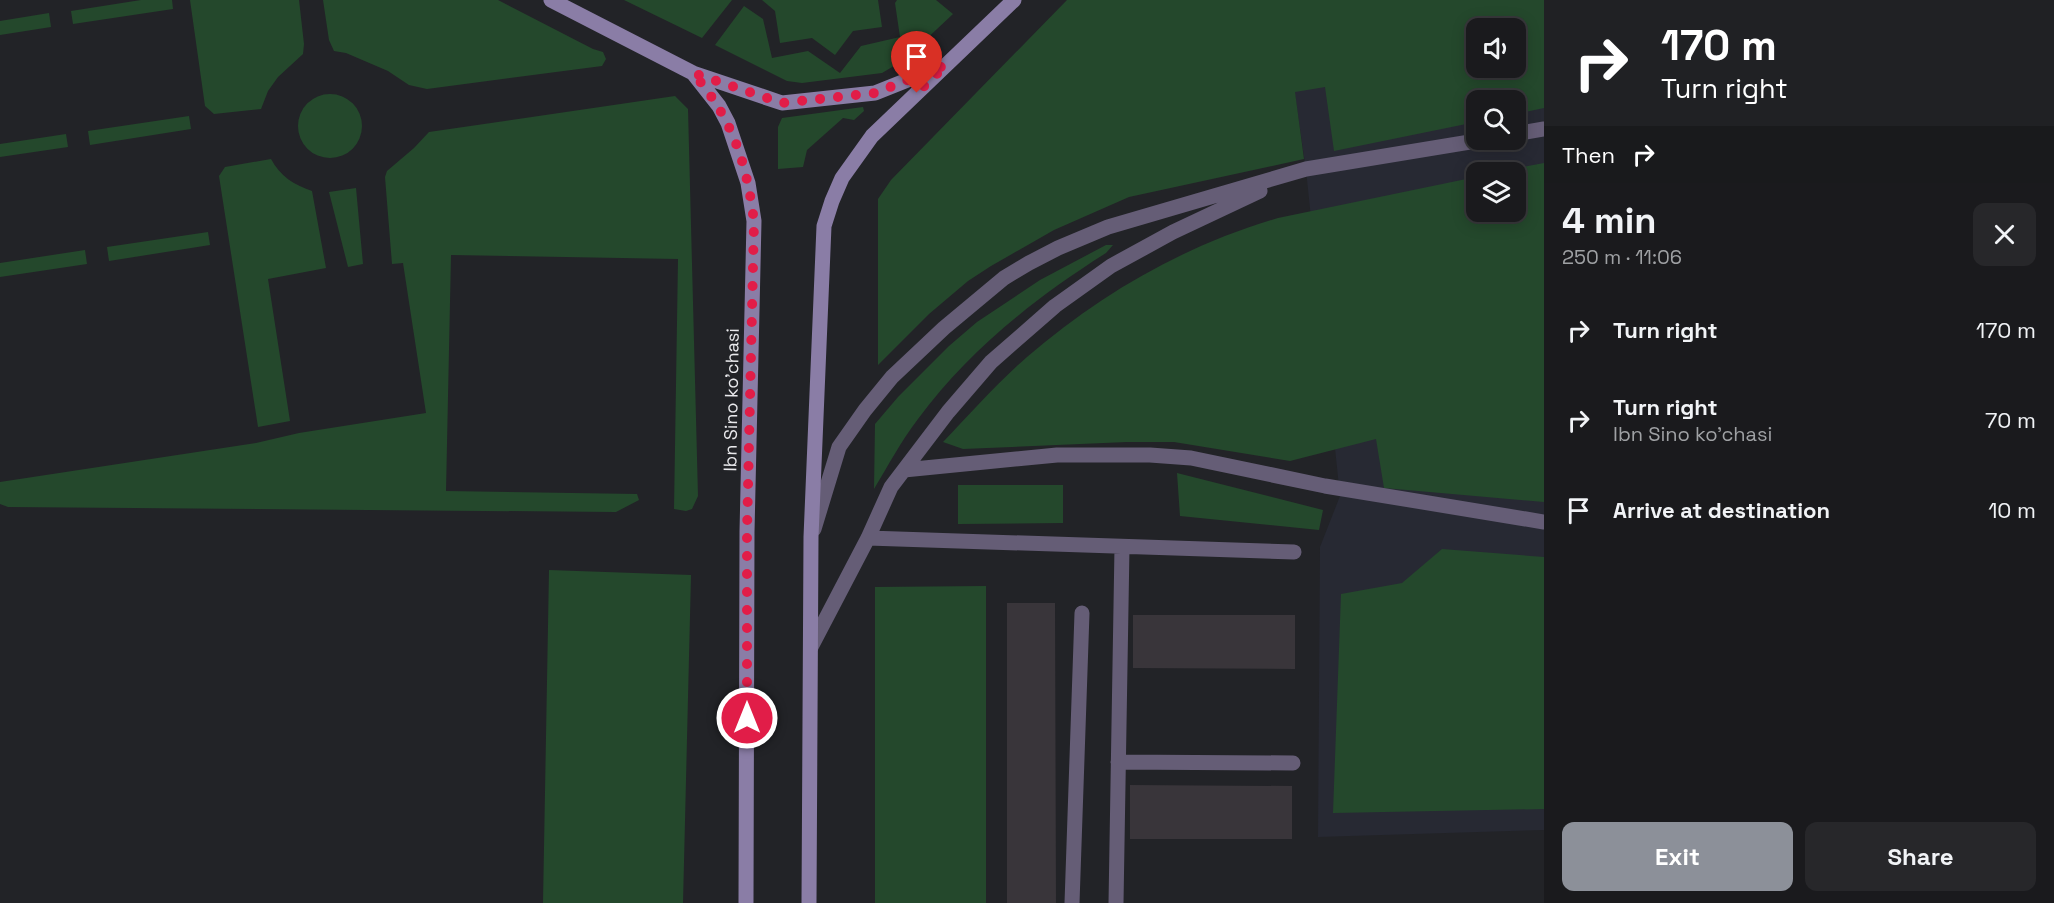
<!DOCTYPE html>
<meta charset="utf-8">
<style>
:root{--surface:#1a1a1d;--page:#27272a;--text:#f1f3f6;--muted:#9fa1a4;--line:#38383b;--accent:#8c9099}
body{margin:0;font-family:"Space Grotesk",sans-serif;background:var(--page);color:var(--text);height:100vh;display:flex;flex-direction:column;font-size:22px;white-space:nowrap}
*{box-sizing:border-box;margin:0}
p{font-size:20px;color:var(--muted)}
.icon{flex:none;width:33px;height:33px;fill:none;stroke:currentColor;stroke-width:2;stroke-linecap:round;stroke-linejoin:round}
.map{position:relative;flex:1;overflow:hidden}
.details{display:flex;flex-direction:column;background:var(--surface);width:510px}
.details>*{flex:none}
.banner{background:#202124;color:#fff;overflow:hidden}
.buttons{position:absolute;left:1466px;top:18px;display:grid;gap:12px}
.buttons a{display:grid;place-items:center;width:60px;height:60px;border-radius:12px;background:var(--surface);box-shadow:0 3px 15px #0003,0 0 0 2px var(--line);font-size:30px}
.pin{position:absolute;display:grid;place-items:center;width:51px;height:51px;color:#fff;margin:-62px -26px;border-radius:50% 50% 50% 0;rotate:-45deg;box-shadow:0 0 6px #0007}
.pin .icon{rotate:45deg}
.me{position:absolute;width:66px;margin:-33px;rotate:0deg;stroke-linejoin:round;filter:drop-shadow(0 0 4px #0008)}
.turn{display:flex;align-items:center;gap:21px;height:126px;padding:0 18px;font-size:27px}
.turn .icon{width:78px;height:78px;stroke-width:2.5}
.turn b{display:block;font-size:42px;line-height:51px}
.then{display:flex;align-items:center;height:57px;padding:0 18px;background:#0003;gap:12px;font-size:22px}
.round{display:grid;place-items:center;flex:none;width:63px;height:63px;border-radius:12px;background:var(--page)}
.head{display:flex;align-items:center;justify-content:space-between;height:102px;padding:0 18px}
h1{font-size:36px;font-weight:700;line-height:45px}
.action{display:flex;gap:12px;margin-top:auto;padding:12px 18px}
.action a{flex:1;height:69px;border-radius:12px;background:var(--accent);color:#fff;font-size:24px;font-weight:700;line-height:69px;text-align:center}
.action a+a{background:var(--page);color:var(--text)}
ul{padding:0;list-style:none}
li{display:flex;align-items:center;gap:18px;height:90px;padding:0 18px}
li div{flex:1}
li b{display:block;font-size:22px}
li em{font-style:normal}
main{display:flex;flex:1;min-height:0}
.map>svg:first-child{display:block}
.built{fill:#272933;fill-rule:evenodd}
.green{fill:#24482c;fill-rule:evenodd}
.building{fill:#39353a}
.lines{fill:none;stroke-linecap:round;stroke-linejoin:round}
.service{stroke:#655d76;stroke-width:15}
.secondary{stroke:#8a7da6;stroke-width:15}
.route{stroke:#e11d48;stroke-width:10;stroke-dasharray:0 18}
.labels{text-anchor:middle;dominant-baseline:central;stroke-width:6;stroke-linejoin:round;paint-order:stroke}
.street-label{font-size:18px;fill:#e9e9ec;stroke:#222327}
</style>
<main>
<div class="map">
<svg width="1544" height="903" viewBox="0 0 1544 903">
<rect width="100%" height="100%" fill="#222327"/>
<!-- built -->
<path class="built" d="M1281,0H1544V830L1318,837L1320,547L1340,496L1306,170ZM1476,28H1515V68H1476ZM1476,100H1515V140H1476ZM1476,172H1515V212H1476Z"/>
<!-- green -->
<path class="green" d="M141,0H172L173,9L73,24L71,11Z
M190,0H299L304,44L303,54L278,77L268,91L261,109L214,114L205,106Z
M323,0H498L593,49L603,52L606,59L602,66L427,89L409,85L388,71L346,53L334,51L329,40Z
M624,0H732L702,38Z
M762,0H878L882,27L853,31L835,55L812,38L780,43L775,11Z
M897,0H936L953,14L904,60L882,73L802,83L787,81L715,45L744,6L763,19L772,58L808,51L840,73L861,46L900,37L895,3Z
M1067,0H1544V108L1515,114V100H1476V122L1334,151L1325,87L1295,92L1304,159L1129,197L1054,230L991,266L968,281L929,314L878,365V199L891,180ZM1476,28H1515V68H1476Z
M49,13L51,27L0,35V21Z
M298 126a32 32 0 1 1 64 0a32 32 0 1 1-64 0Z
M675,96L688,109L698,496L692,509L686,511L674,509L678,259L451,255L446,491L637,494L639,500L616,512L8,507L0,504V482L256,443L299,433L426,413L403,263L392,264L385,177L387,171L414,148L429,132Z
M863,107L864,111L854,120L843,118L807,150L803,167L778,169V127L782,118Z
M189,116L191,129L90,145L88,131Z
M66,134L68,147L0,157V144Z
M271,159C280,176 294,185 312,191L326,268L268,279L290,421L258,427L219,176L225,167Z
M1544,163V502L1384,488L1376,439L1290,461L1174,442H1127L963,449L943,442C971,413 997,383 1027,357C1100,294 1185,245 1278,218L1476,177V212H1515V172H1497Z
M356,188L363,264L348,267L329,192Z
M208,232L210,245L109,261L107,247Z
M1106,245H1113L1106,253C1035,298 968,351 918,419C901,441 888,466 874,489L875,424L898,397L949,346L977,322L1040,280Z
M85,250L87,264L0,277V263Z
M1177,473L1323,510L1319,530L1180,516Z
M958,485H1063V523L958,524Z
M1442,549L1544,557V809L1333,813L1341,594L1402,583Z
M549,570L691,575L683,903H543Z
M986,586V903H875V587Z"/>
<!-- building -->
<path class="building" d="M1007,603H1055L1056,903H1007Z
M1133,615H1295V669L1133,668Z
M1130,785L1292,786V839H1130Z"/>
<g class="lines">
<!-- service -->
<path class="service" d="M1515,134L1544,129
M904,470L1057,455H1150L1191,458L1325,486L1544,522
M814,529L839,447L865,410L892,377L944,328L1004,278L1029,263L1058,248L1108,227L1306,169L1482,140
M868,538L1294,552
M811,647L868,538L891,487L948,412L991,362L1055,306L1111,266L1173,232L1260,191
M1118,762L1293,763
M1072,903L1082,613
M1116,903L1122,547"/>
<!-- secondary -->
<path class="secondary" d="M551,0L693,73L719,106L728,123L748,183L754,221L747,532L746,903
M693,73L782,103L875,93L940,67
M809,903L811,537L824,226L832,201L842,178L872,136L1014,0"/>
</g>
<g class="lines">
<!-- route -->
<path class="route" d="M747,718V532L754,222C747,163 732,118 693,73L782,103L875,93L946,65L917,93"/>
</g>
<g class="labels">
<!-- street labels -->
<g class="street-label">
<text transform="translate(731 400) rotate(-89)">Ibn Sino ko'chasi</text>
</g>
</g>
</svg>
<div class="buttons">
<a><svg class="icon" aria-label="sound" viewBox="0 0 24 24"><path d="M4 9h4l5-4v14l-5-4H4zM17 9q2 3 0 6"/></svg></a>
<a><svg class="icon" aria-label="search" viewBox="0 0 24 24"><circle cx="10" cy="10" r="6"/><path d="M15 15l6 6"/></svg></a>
<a><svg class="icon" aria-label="layers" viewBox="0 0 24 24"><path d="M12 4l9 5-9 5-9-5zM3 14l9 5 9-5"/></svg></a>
</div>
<div class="pin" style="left:917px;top:93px;background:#d93025"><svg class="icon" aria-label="arrive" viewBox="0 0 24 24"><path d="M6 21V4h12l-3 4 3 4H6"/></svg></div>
<svg class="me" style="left:747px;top:718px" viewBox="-20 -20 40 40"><circle r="17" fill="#e11d48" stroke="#fff" stroke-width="3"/><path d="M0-11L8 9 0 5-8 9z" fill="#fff"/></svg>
</div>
<section class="details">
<div class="banner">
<div class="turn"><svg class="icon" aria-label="right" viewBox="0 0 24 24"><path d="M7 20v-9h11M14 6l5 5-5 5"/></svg><div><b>170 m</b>Turn right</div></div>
<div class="then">Then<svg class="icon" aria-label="right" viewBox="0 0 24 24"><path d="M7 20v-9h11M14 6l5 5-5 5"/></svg></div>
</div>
<div class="head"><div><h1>4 min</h1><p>250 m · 11:06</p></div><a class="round"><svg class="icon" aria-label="close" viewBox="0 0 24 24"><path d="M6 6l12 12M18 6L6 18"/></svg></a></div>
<ul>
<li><svg class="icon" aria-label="right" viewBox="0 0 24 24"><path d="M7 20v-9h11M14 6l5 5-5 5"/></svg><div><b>Turn right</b></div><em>170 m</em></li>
<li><svg class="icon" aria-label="right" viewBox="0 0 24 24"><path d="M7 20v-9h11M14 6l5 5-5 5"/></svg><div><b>Turn right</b><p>Ibn Sino ko'chasi</p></div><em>70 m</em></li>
<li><svg class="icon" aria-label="arrive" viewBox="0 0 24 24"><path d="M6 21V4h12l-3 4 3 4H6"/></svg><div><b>Arrive at destination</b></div><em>10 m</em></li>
</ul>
<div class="action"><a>Exit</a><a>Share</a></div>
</section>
</main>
